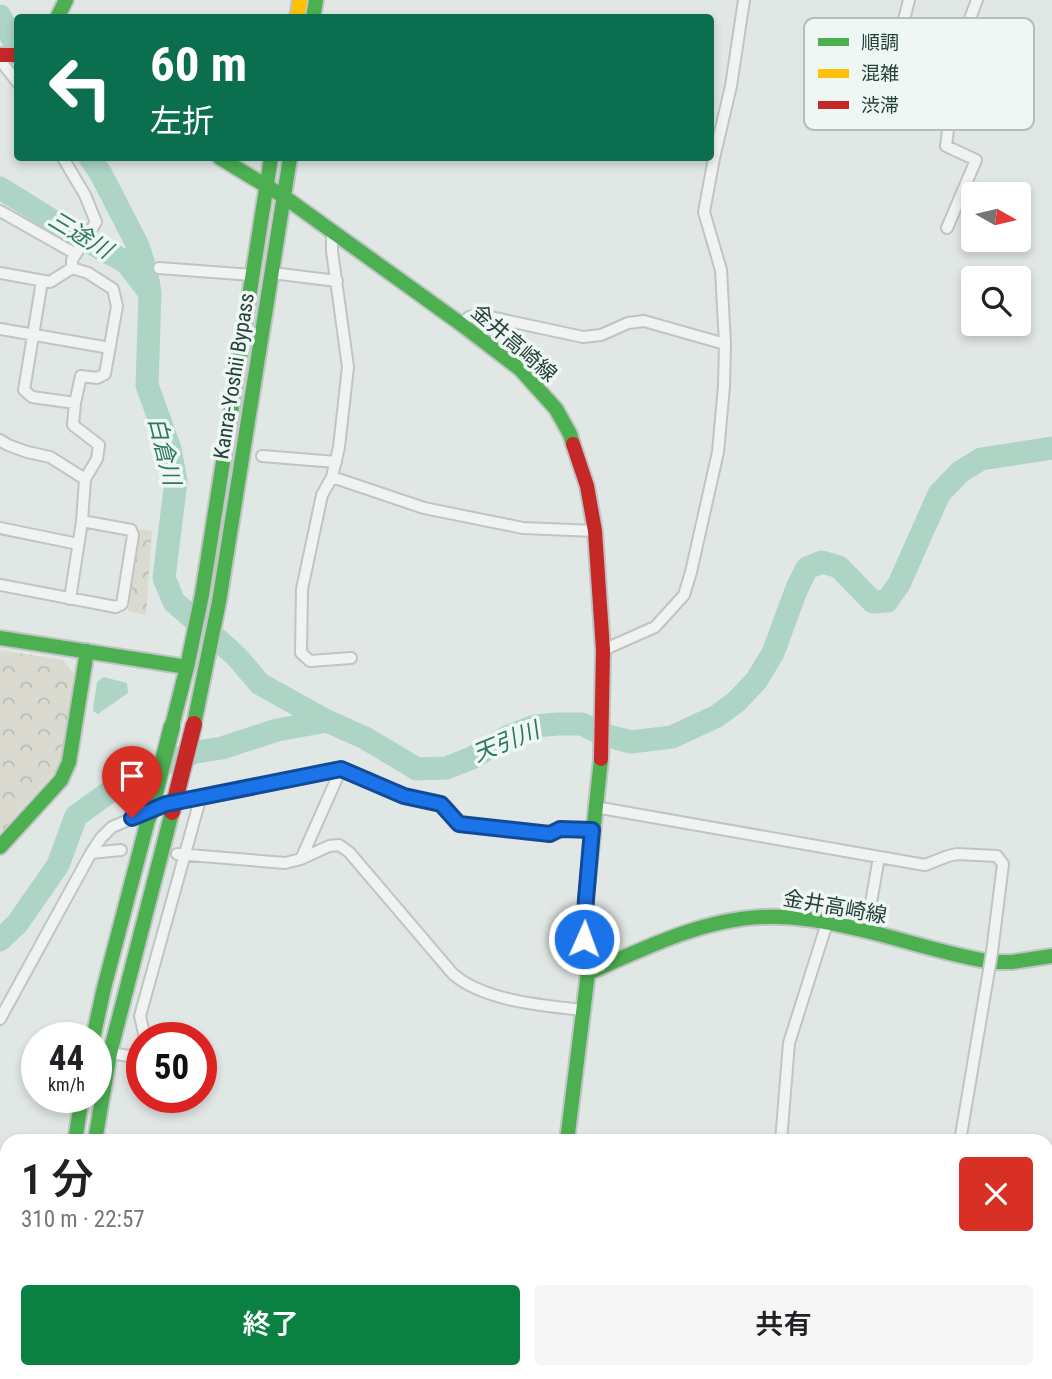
<!DOCTYPE html>
<html lang="ja">
<meta charset="utf-8">
<style>
:root{--surface:#fff;--page:#f6f6f6;--text:#202124;--muted:#757577;--accent:#0b8043}
body{margin:0;font-family:"Roboto Condensed","Noto Sans JP",sans-serif;background:var(--page);color:var(--text);height:100vh;display:flex;flex-direction:column;font-size:26px;white-space:nowrap}
*{box-sizing:border-box;margin:0}
p{font-size:23px;color:var(--muted)}
.icon{flex:none;width:38px;height:38px;fill:none;stroke:currentColor;stroke-width:2;stroke-linecap:round;stroke-linejoin:round}
.map{position:relative;flex:1;overflow:hidden}
.panel{position:absolute;left:0px;top:1134px;width:1054px;height:245px;display:flex;flex-direction:column;background:var(--surface);border-radius:21px 21px 0 0;box-shadow:0 4px 10px #0003}
.panel>*{flex:none}
.top-card{position:absolute;left:14px;top:14px;width:700px;height:147px;border-radius:7px;box-shadow:0 4px 10px #0003;background:#0b6e4f;color:#fff;overflow:hidden}
.needle{width:46px;rotate:98deg}
.fabs{position:absolute;left:961px;top:182px;display:grid;gap:14px}
.fabs a{display:grid;place-items:center;width:70px;height:70px;border-radius:7px;background:var(--surface);box-shadow:0 4px 10px #0003;font-size:35px}
.speed{position:absolute;left:21px;top:1022px;display:flex;gap:14px;font-size:35px;font-weight:700;text-align:center}
.speed>*{display:grid;place-content:center;width:91px;height:91px;border-radius:50%;background:var(--surface);box-shadow:0 4px 10px #0003;line-height:1}
.speed small{font-size:18px;font-weight:400}
.speed .limit{border:10px solid #d22;background:#fff;color:#111}
.pin{position:absolute;display:grid;place-items:center;width:60px;height:60px;color:#fff;margin:-72px -30px;border-radius:50% 50% 50% 0;rotate:-45deg;box-shadow:0 0 7px #0007}
.pin .icon{rotate:45deg}
.me{position:absolute;width:77px;margin:-38px;rotate:2deg;stroke-linejoin:round;filter:drop-shadow(0 0 5px #0008)}
.turn{display:flex;align-items:center;gap:24px;height:147px;padding:0 21px;font-size:32px}
.turn .icon{width:91px;height:91px;stroke-width:2.5}
.turn b{display:block;font-size:49px;line-height:60px}
.round{display:grid;place-items:center;flex:none;width:74px;height:74px;border-radius:7px;background:var(--page)}
.summary{display:flex;align-items:center;justify-content:space-between;height:119px;padding:0 21px}
h1{font-size:42px;font-weight:600;line-height:52px}
.primary-button{display:flex;gap:14px;margin-top:auto;padding:14px 21px}
.primary-button a{flex:1;height:80px;border-radius:7px;background:var(--accent);color:#fff;font-size:28px;font-weight:600;line-height:80px;text-align:center}
.primary-button a+a{background:var(--page);color:var(--text)}
.map>svg:first-child{display:block}
.park{fill:url(#park-crowns)}
.water{fill:#add4c5}
.lines{fill:none;stroke-linecap:round;stroke-linejoin:round}
.river{stroke:#add4c5;stroke-width:23}
.street-casing{stroke:#bfc5c3;stroke-width:14}
.fast-casing{stroke:#bfc5c3;stroke-width:18}
.slow-casing{stroke:#bfc5c3;stroke-width:18}
.jam-casing{stroke:#bfc5c3;stroke-width:18}
.street{stroke:#f1f3f3;stroke-width:10}
.fast{stroke:#4caf50;stroke-width:14}
.slow{stroke:#ffc107;stroke-width:14}
.jam{stroke:#c62828;stroke-width:14}
.street-bridge-casing{stroke:#bfc5c3;stroke-width:14;stroke-linecap:butt}
.fast-bridge-casing{stroke:#b3bcb9;stroke-width:19;stroke-linecap:butt}
.jam-bridge-casing{stroke:#b3bcb9;stroke-width:19;stroke-linecap:butt}
.street-bridge{stroke:#f1f3f3;stroke-width:10}
.fast-bridge{stroke:#4caf50;stroke-width:16}
.jam-bridge{stroke:#c62828;stroke-width:16}
.route-casing{stroke:#114b97;stroke-width:18}
.route{stroke:#1a73e8;stroke-width:12}
.labels{text-anchor:middle;dominant-baseline:central;stroke-width:7;stroke-linejoin:round;paint-order:stroke}
.street-label{font-size:21px;fill:#26413a;stroke:#eef7f4}
.water-label{font-size:23px;font-style:italic;fill:#2e785e;stroke:#eef7f4}
.key{fill:#eef7f4;stroke:#b2c0bc;stroke-width:2}
.key-label{font-size:19px;fill:#26413a}
</style>
<div class="map">
<svg width="1052" height="1379" viewBox="0 0 1052 1379">
<defs>
<pattern id="park-crowns" width="20" height="18" patternUnits="userSpaceOnUse" patternTransform="scale(1.75)"><rect width="20" height="18" fill="#dadad0"/><path d="M2 6a3 3 0 1 1 6 0M12 15a3 3 0 1 1 6 0" fill="none" stroke="#bbbcb3"/></pattern>
</defs>
<rect width="100%" height="100%" fill="#e1e7e5"/>
<!-- park -->
<path class="park" d="M140,529L152,531L146,615L128,611Z
M0,650L63,660L74,674L60,763L55,772L0,833Z"/>
<!-- water -->
<path class="water" d="M103,677L127,683L128,693L98,714L93,711L97,682Z"/>
<g class="lines">
<!-- river -->
<path class="river" d="M0,16L18,49
M90,158L101,174L138,246L147,274L150,293L147,385L170,449L176,481L164,578L174,602L217,639L236,656L260,684L327,721L365,738L417,769L446,768L472,758L509,736L535,726L558,724H582L604,735L631,742L672,737L717,716L736,702L756,681L773,653L797,588L807,568L822,562L839,567L873,602L887,601L899,584L939,494L960,472L981,459L1052,448
M0,188L74,234L126,262L146,288
M0,940L17,924L58,865L76,816L133,775L196,752L222,748L277,730L327,721"/>
<!-- street casing -->
<g class="street-casing">
<path id="street" d="M0,60L18,83
M886,91L909,0
M0,211L76,254
M947,228L976,160L946,146L953,89L949,75L977,0
M332,231V251L348,367L339,447L332,477L424,508L523,528L595,531
M159,268L252,275
M0,273L50,282L72,268V260L96,222L85,195L63,158
M272,273L337,281
M42,281L24,390L32,397L75,403L81,376L97,378L105,374L117,306L113,289L88,273L72,268
M461,324L469,317L481,315L583,337L601,335L628,323L644,321L725,344L721,270L704,212L714,158L731,86L744,0
M0,329L110,348
M75,403L73,425L99,445L97,459L85,479
M0,440L8,445L27,452L50,457L85,479L82,521L70,599
M262,456L336,462
M332,477L322,495L302,589L301,653L310,661L351,658
M0,528L78,544
M0,585L116,607L122,604L133,535L131,530L82,521
M603,650L655,627L684,595L691,572L718,452L724,386L725,344
M595,807L925,865L948,856L957,854L997,856L1003,864L992,952
M91,853L101,838L112,827L166,804L341,769L404,796L441,804L459,824L549,834L560,829L592,830
M177,854L285,863L301,859L329,846L339,845L349,852L453,974C484,1001 544,1006 583,1010
M301,859L341,769
M866,931L879,857
M0,1019L91,853L121,850
M145,1038L140,1016L201,796
M110,1053L129,1056L142,1051
M781,1141L789,1043L827,923
M960,1141L989,970
M0,1177L7,1172
M0,1317L7,1357
M10,1372L11,1379
M913,1379L915,1372"/>
</g>
<!-- fast casing -->
<g class="fast-casing">
<path id="fast" d="M57,18L66,0
M313,18L316,0
M220,158L283,196L461,324L520,369L556,409L570,434L573,444
M0,638L187,667
M194,724L219,602L290,158
M172,726L187,667L202,595L271,158
M0,847L61,780L69,762L87,651
M588,973C643,949 700,920 761,917C795,915 829,922 862,930C905,940 948,955 992,962H1012L1052,956
M93,1038L104,988L149,816
M75,1141L82,1097
M95,1141L110,1053L172,812
M567,1141L588,973L584,960L586,899L601,759
M35,1379L36,1372
M539,1379L540,1372"/>
</g>
<!-- slow casing -->
<g class="slow-casing">
<path id="slow" d="M297,18L300,0
M56,1379L57,1372"/>
</g>
<!-- jam casing -->
<g class="jam-casing">
<path id="jam" d="M0,55H18
M573,444L587,486L595,531L603,650L601,759"/>
</g>
<!-- street -->
<use href="#street" class="street"/>
<!-- fast -->
<use href="#fast" class="fast"/>
<!-- slow -->
<use href="#slow" class="slow"/>
<!-- jam -->
<use href="#jam" class="jam"/>
<!-- street-bridge casing -->
<g class="street-bridge-casing">
<path id="street-bridge" d="M989,970L992,952"/>
</g>
<!-- fast-bridge casing -->
<g class="fast-bridge-casing">
<path id="fast-bridge" d="M149,816L172,726"/>
</g>
<!-- jam-bridge casing -->
<g class="jam-bridge-casing">
<path id="jam-bridge" d="M172,812L194,724"/>
</g>
<!-- street-bridge -->
<use href="#street-bridge" class="street-bridge"/>
<!-- fast-bridge -->
<use href="#fast-bridge" class="fast-bridge"/>
<!-- jam-bridge -->
<use href="#jam-bridge" class="jam-bridge"/>
</g>
<g class="lines">
<!-- route casing -->
<g class="route-casing">
<path id="route" d="M132,818L166,804L341,769L404,796L441,804L459,824L550,834L560,829L592,830L586,899L584,939"/>
</g>
<!-- route -->
<use href="#route" class="route"/>
</g>
<g class="labels">
<!-- street labels -->
<g class="street-label">
<text transform="translate(514 343) rotate(41)">金井高崎線</text>
<text transform="translate(234 376) rotate(-81)">Kanra-Yoshii Bypass</text>
<text transform="translate(835 907) rotate(10)">金井高崎線</text>
</g>
<!-- water labels -->
<g class="water-label">
<text transform="translate(80 235) rotate(31)">三途川</text>
<text transform="translate(164 451) rotate(76)">白倉川</text>
<text transform="translate(506 742) rotate(-22)">天引川</text>
</g>
</g>
<!-- legend -->
<rect x="804" y="18" width="230" height="112" rx="10" class="key"/>
<rect x="818" y="38" width="31" height="8" fill="#4caf50"/>
<rect x="818" y="69" width="31" height="9" fill="#ffc107"/>
<rect x="818" y="101" width="31" height="8" fill="#c62828"/>
<g class="key-label">
<text x="861" y="49">順調</text>
<text x="861" y="80">混雑</text>
<text x="861" y="112">渋滞</text>
</g>
</svg>
<div class="fabs">
<a><svg class="needle" viewBox="-14 -14 28 28"><path d="M0-13l5 13h-10z" fill="#e53935"/><path d="M0 13l5-13h-10z" fill="#757577"/></svg></a>
<a><svg class="icon" aria-label="search" viewBox="0 0 24 24"><circle cx="10" cy="10" r="6"/><path d="M15 15l6 6"/></svg></a>
</div>
<div class="speed"><div>44<small>km/h</small></div><div class="limit">50</div></div>
<div class="pin" style="left:132px;top:818px;background:#d93025"><svg class="icon" aria-label="arrive" viewBox="0 0 24 24"><path d="M6 21V4h12l-3 4 3 4H6"/></svg></div>
<svg class="me" style="left:584px;top:939px" viewBox="-20 -20 40 40"><circle r="17" fill="#1a73e8" stroke="#fff" stroke-width="3"/><path d="M0-11L8 9 0 5-8 9z" fill="#fff"/></svg>
<div class="top-card">
<div class="turn"><svg class="icon" aria-label="left" viewBox="0 0 24 24"><path d="M17 20v-9H6M10 6l-5 5 5 5"/></svg><div><b>60 m</b>左折</div></div>
</div>
<section class="panel">
<div class="summary"><div><h1>1 分</h1><p>310 m · 22:57</p></div><a class="round" style="background:#d93025;color:#fff"><svg class="icon" aria-label="close" viewBox="0 0 24 24"><path d="M6 6l12 12M18 6L6 18"/></svg></a></div>
<div class="primary-button"><a>終了</a><a>共有</a></div>
</section>
</div>
